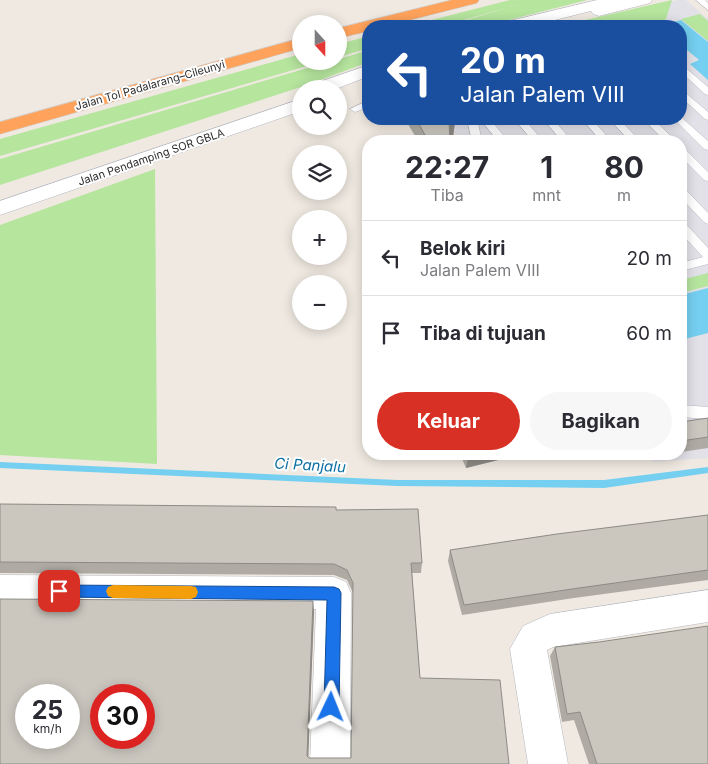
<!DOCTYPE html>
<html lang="id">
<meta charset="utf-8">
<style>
:root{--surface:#fff;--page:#f7f7f7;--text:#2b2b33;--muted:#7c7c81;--line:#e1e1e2;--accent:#d93025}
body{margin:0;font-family:Inter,sans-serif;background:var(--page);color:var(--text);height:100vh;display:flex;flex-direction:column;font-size:19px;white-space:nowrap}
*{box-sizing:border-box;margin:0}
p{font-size:16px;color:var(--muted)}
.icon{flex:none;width:28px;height:28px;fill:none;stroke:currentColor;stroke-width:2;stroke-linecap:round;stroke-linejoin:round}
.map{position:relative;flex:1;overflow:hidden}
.sheet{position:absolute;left:362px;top:135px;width:325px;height:325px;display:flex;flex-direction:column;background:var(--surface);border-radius:20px;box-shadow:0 2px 12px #0003}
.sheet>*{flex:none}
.top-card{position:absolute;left:362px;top:20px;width:325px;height:105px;border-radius:20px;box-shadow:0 2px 12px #0003;background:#1a4fa0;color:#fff;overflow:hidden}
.needle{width:32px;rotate:159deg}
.fabs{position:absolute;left:292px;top:15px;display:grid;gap:10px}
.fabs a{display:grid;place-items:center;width:55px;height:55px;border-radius:50%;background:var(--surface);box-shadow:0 2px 12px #0003;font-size:25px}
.speed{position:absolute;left:15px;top:684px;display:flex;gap:10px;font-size:25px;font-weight:700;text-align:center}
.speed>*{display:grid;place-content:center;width:65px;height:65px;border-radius:50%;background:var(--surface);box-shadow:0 2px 12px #0003;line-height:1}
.speed small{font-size:12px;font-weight:400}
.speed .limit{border:8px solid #d22;background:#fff;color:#111}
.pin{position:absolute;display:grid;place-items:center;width:42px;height:42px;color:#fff;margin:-21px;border-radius:10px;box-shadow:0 2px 8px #0006}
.me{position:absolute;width:55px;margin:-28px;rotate:2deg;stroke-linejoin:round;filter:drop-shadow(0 0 4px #0008)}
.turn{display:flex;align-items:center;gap:18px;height:105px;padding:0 15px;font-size:22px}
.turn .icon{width:65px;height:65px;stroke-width:2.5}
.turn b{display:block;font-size:35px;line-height:42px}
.eta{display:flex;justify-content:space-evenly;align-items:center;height:85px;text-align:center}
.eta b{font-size:30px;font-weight:700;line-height:35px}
.action{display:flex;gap:10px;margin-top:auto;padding:10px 15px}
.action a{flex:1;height:58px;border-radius:30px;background:var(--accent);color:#fff;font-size:20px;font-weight:700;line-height:58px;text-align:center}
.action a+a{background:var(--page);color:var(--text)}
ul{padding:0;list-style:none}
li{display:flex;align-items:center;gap:15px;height:75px;padding:0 15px;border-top:1px solid var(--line)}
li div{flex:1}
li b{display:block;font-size:19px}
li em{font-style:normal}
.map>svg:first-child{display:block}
.industrial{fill:#e3e1e8}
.green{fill:#b6e59e}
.water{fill:#75cff0}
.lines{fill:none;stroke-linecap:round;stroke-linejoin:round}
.stream{fill:#75cff0;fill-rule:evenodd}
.service-casing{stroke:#b4b7c1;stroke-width:1}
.minor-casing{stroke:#b4b7c1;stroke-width:1}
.tertiary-casing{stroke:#b4b7c1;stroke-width:1}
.motorway-casing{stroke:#c9c9c9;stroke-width:1}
.service{fill:#fff;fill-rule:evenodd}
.minor{fill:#fff;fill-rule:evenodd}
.tertiary{fill:#fff;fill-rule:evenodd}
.motorway{fill:#ffa35c;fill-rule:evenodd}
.wall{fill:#afaba4}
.shaded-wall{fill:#8e8b86}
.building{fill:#cbc7bf;stroke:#8e8b86;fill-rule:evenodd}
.route{fill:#1a73e8;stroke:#114b97}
.slow{fill:#f59e0b}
.labels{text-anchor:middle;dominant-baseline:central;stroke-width:4;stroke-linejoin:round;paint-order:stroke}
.far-street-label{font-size:11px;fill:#2e2e2e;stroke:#fff}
.water-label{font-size:15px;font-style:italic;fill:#0d6fa3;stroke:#fff}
</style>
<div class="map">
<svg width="708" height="764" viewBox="0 0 708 764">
<rect width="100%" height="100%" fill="#efe9e1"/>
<!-- industrial -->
<path class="industrial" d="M678,0H686L708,19V458L653,462L648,454H681V141H459L447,119H681V26H561Z"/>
<!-- green -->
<path class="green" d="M510,0H587L486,26H447L526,2L443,26H408Z
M672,0L666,19L655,26H570L572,23Z
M700,14L708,21V41L681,19Z
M369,36V48L339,57V44Z
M369,50V62L304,86L0,185V159L331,61H339V59Z
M301,54V61H324L0,156V139Z
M155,169L157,464L0,455V225Z
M708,273V286L681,293V280Z"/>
<!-- water -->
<path class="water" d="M681,20L708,42V80L690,64L699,60L681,45V26H659Z
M708,288V333L681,340V295Z"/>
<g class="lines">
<!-- stream -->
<path class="stream" d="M0,462L397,480H604L708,467V473L604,488L397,486L0,468Z"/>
<!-- service casing -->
<g class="service-casing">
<path id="service" d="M696,0H705L708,3V10Z
M681,64L708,87V95L705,94L681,72Z
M681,89L708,112V120L705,119L681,97Z
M369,100V107L355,112L350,109Z
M681,117L708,141V150L704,149L674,119H681Z
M467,119H477L482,141H472Z
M480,119H490L508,141H498Z
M514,119H524L543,141H533Z
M543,119H553L572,141H562Z
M582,119H592L611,141H601Z
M609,119H619L640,141H630Z
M643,119H653L676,141H665Z
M681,148L685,149L708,172V181L704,180L681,157Z
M681,188L685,189L708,213V224L704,222L681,198Z
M681,223H685L708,248V264L681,271V263L703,257L681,233Z
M681,405L708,407V419L681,417Z"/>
</g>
<!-- minor casing -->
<g class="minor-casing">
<path id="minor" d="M0,575L334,577L346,582L351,593L350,764H310L316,609L0,607Z
M708,590V622L553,647L547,650L568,764H528L510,649L523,626L550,614Z"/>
</g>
<!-- tertiary casing -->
<g class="tertiary-casing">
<path id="tertiary" d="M597,0H652L650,3L599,16L593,14L591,11L531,26H504L506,22Z
M369,65V76L336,89H309L311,85Z
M301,99V111L0,215V201Z"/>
</g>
<!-- motorway casing -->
<g class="motorway-casing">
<path id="motorway" d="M452,0H479L477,3L386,26H369V31L339,38V28Z
M301,38V48L0,134V122Z"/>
</g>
<!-- service -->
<use href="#service" class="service"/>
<!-- minor -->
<use href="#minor" class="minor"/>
<!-- tertiary -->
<use href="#tertiary" class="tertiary"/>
<!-- motorway -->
<use href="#motorway" class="motorway"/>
</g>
<!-- wall -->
<path class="wall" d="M405,119H454L455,121L453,138H450V141H418Z
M708,418V448L681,452V422Z
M460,454H522L466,468Z
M0,504L336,510L422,563L421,573H412L420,678L509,764H0L314,611L308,758H351L353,593L347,580L334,575L0,573Z
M708,515V580L574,598L462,615L448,561L450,550Z
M599,642L708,764H589L574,720L562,722L550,656L555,647Z"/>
<!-- shaded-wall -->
<path class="shaded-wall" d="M449,121H455L453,138L447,139Z
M469,454H522L466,468Z
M313,601L314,611L308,764L307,756Z"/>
<!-- building -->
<path class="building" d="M416,119H454L455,121H449L450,141H425V135Z
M708,418V437L681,441V422Z
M0,504L336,507V510L418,509L422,563H411L420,678L500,680L509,764H0V599L313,601L307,756L309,758H351L353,583L347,570L334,564L0,562ZM26,695H69V738H26ZM101,695H144V738H101Z
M708,515V570L579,588L464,605L450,550L557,534Z
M708,626V764H597L580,712L567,714L555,647L599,642Z"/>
<!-- route -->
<path class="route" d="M59,585L334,587L339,589L341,593L339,707L337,712L331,715L326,712L324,707L327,600L59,597L54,596L52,591L54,586Z"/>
<!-- slow -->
<path class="slow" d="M113,585L191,586L196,587L198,592L196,597L191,599L113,598L108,596L106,591L108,587Z"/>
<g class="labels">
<!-- far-street labels -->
<g class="far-street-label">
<text transform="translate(150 85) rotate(-16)">Jalan Tol Padalarang–Cileunyi</text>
<text transform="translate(151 157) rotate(-19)">Jalan Pendamping SOR GBLA</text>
</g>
<!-- water labels -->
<g class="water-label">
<text transform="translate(310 465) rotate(3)">Ci Panjalu</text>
</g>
</g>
</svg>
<div class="fabs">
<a><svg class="needle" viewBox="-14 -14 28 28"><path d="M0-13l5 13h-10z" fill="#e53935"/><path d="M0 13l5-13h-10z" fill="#7c7c81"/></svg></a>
<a><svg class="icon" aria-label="search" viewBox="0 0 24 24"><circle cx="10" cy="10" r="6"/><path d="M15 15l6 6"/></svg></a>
<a><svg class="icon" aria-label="layers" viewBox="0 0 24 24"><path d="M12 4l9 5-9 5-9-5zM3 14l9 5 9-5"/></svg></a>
<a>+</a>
<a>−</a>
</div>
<div class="speed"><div>25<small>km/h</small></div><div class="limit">30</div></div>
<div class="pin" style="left:59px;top:591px;background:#d93025"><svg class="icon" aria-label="arrive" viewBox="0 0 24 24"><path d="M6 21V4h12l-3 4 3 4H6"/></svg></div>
<svg class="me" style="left:331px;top:707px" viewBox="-20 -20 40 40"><path d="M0-17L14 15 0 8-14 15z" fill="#1a73e8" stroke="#fff" stroke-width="4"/></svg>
<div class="top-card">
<div class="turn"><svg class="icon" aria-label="left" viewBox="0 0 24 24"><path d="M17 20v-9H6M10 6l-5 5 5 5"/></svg><div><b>20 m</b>Jalan Palem VIII</div></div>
</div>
<section class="sheet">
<div class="eta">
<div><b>22:27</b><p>Tiba</p></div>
<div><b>1</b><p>mnt</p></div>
<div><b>80</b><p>m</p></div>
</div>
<ul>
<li><svg class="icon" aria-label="left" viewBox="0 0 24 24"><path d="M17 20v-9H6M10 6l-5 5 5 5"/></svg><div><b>Belok kiri</b><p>Jalan Palem VIII</p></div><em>20 m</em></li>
<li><svg class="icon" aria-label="arrive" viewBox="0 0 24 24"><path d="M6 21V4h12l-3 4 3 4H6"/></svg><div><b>Tiba di tujuan</b></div><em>60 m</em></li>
</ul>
<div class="action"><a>Keluar</a><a>Bagikan</a></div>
</section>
</div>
